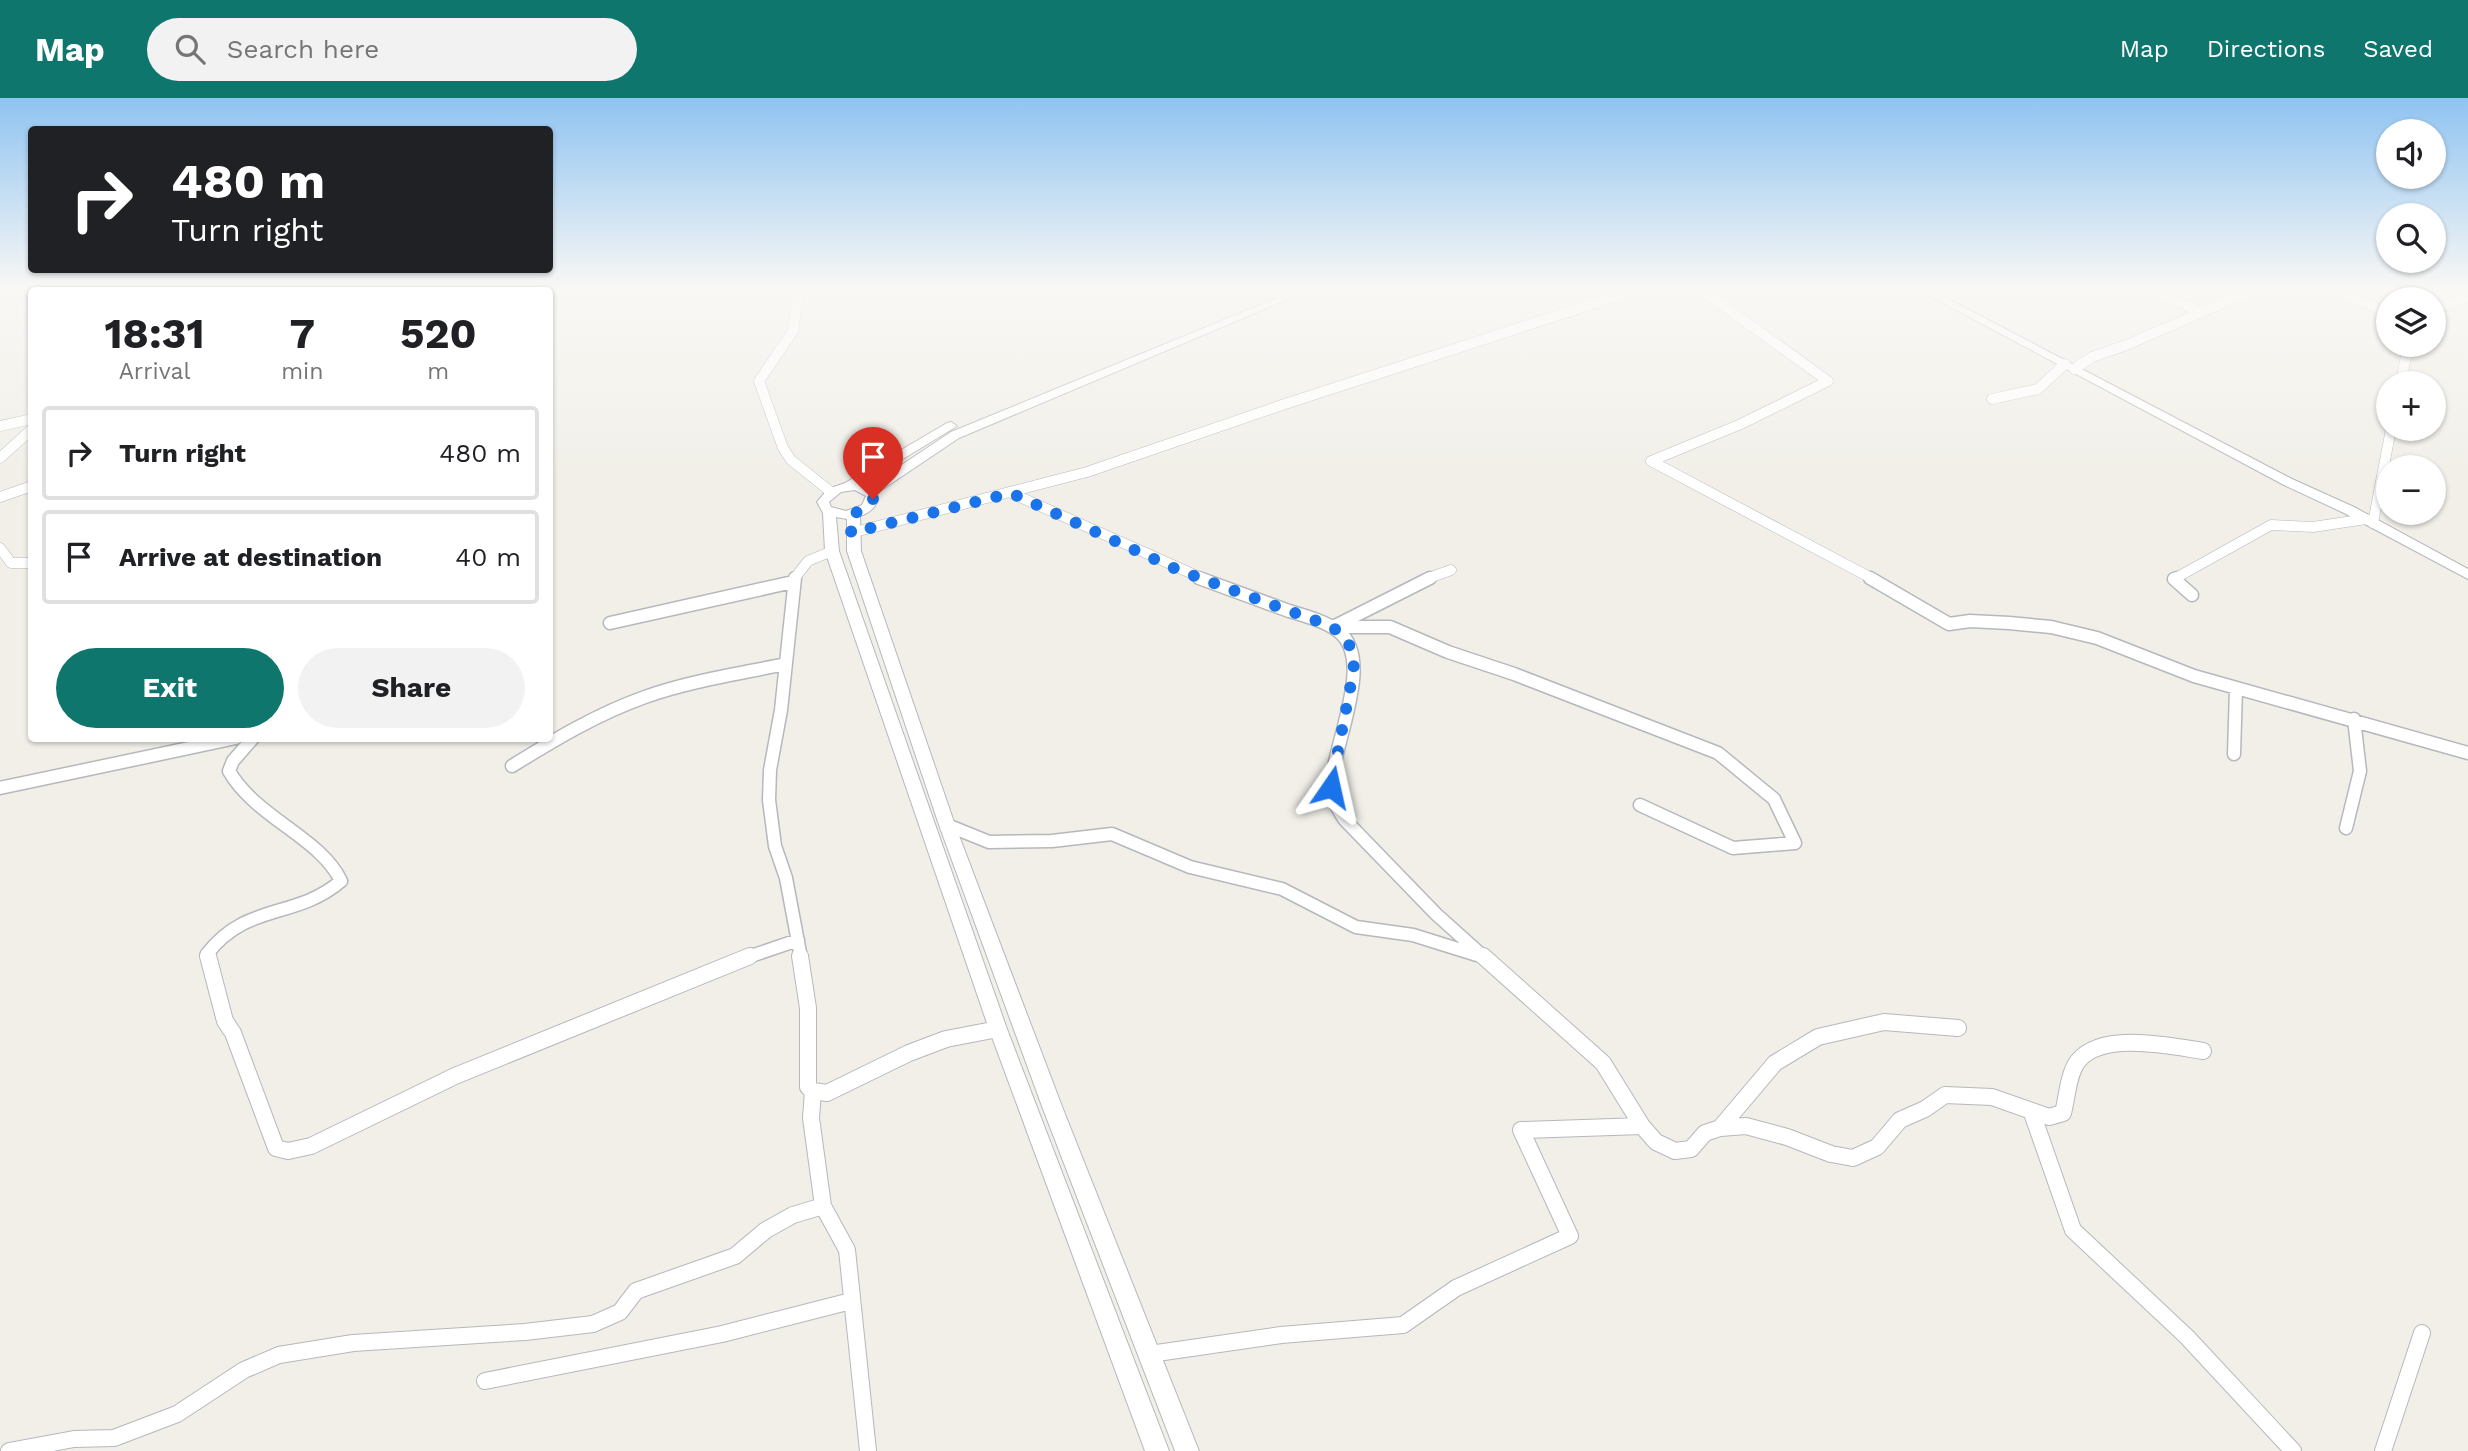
<!DOCTYPE html>
<meta charset="utf-8">
<style>
:root{--surface:#fff;--page:#f2f2f2;--text:#202124;--muted:#757577;--line:#e0e0e0;--accent:#0f766e}
body{margin:0;font-family:"Work Sans",sans-serif;background:var(--page);color:var(--text);height:100vh;display:flex;flex-direction:column;font-size:26px;white-space:nowrap}
*{box-sizing:border-box;margin:0}
p{font-size:23px;color:var(--muted)}
.icon{flex:none;width:38px;height:38px;fill:none;stroke:currentColor;stroke-width:2;stroke-linecap:round;stroke-linejoin:round}
.map{position:relative;flex:1;overflow:hidden}
.details{position:absolute;left:28px;top:189px;width:525px;height:455px;display:flex;flex-direction:column;background:var(--surface);border-radius:7px;box-shadow:0 2px 5px #0004}
.details>*{flex:none}
.top-card{position:absolute;left:28px;top:28px;width:525px;height:147px;border-radius:7px;box-shadow:0 2px 5px #0004;background:#202124;color:#fff;overflow:hidden}
.controls{position:absolute;left:2376px;top:21px;display:grid;gap:14px}
.controls a{display:grid;place-items:center;width:70px;height:70px;border-radius:50%;background:var(--surface);box-shadow:0 2px 5px #0004;font-size:35px}
.pin{position:absolute;display:grid;place-items:center;width:60px;height:60px;color:#fff;margin:-72px -30px;border-radius:50% 50% 50% 0;rotate:-45deg;box-shadow:0 0 7px #0007}
.pin .icon{rotate:45deg}
.me{position:absolute;width:77px;margin:-38px;rotate:11deg;stroke-linejoin:round;filter:drop-shadow(0 0 5px #0008)}
.turn{display:flex;align-items:center;gap:24px;height:147px;padding:0 28px;font-size:32px}
.turn .icon{width:91px;height:91px;stroke-width:2.5}
.turn b{display:block;font-size:49px;line-height:60px}
.eta{display:flex;justify-content:space-evenly;align-items:center;height:119px;text-align:center}
.eta b{font-size:42px;font-weight:700;line-height:49px}
.cta{display:flex;gap:14px;margin-top:auto;padding:14px 28px}
.cta a{flex:1;height:80px;border-radius:42px;background:var(--accent);color:#fff;font-size:28px;font-weight:700;line-height:80px;text-align:center}
.cta a+a{background:var(--page);color:var(--text)}
ul{padding:0;list-style:none}
li{display:flex;align-items:center;gap:21px;height:94px;margin:0 14px 10px;padding:0 14px;border:4px solid var(--line);border-radius:7px}
li div{flex:1}
li b{display:block;font-size:26px}
li em{font-style:normal}
header{display:flex;align-items:center;gap:42px;box-sizing:border-box;height:98px;padding:0 35px;background:var(--accent);color:#fff}
header strong{font-size:33px}
nav{display:flex;gap:38px;margin-inline-start:auto;font-size:24px}
.search{width:490px;height:63px;background:var(--page);display:flex;align-items:center;gap:18px;box-sizing:border-box;padding:0 24px;border-radius:38px;color:var(--muted);font-size:26px}
.map>svg:first-child{display:block}
.lines{fill:none;stroke-linecap:round;stroke-linejoin:round}
.minor-far2-casing{stroke:#b5b8bc;stroke-width:11}
.minor-far1-casing{stroke:#b5b8bc;stroke-width:15}
.minor-casing{stroke:#b5b8bc;stroke-width:18}
.tertiary-casing{stroke:#b5b8bc;stroke-width:2}
.minor-far2{stroke:#fff;stroke-width:10}
.minor-far1{stroke:#fff;stroke-width:12}
.minor{stroke:#fff;stroke-width:16}
.tertiary{fill:#fff;fill-rule:evenodd}
.route{stroke:#1a73e8;stroke-width:12;stroke-dasharray:0 21.6}
</style>
<header>
<strong>Map</strong>
<div class="search"><svg class="icon" aria-label="search" viewBox="0 0 24 24"><circle cx="10" cy="10" r="6"/><path d="M15 15l6 6"/></svg>Search here</div>
<nav><a>Map</a><a>Directions</a><a>Saved</a></nav>
</header>
<div class="map">
<svg width="2468" height="1353" viewBox="0 0 2468 1353">
<rect width="100%" height="100%" fill="#f1efe8"/>
<g class="lines">
<!-- minor-far2 casing -->
<g class="minor-far2-casing">
<path id="minor-far2" d="M799,191L793,233L759,283L783,350L791,362L831,394
M2152,191L2202,215
M2331,191L2389,215
M427,192L433,191
M2434,211L2468,199
M2074,271L2092,259L2129,246L2255,191
M2401,285L2408,247
M1992,301L2038,291L2065,266
M0,328L32,321
M0,360L32,331
M1651,363L1873,481
M1651,363L1741,326L1828,283L1700,191
M1011,395L1204,481
M0,399L32,388
M2373,425L2391,331
M851,435L1087,374L1285,306L1639,191
M0,450L11,465H32
M794,481L808,463L832,453
M1426,481L1451,472
M2174,481L2271,427L2313,429L2366,421"/>
</g>
<!-- minor-far1 casing -->
<g class="minor-far1-casing">
<path id="minor-far1" d="M795,480L781,612L770,672L769,702L775,748L786,780L801,860
M1199,480C1229,491 1259,502 1289,513C1306,518 1325,523 1338,533C1378,563 1328,655 1332,692C1333,704 1338,711 1344,721L1436,816L1485,860
M1430,480L1333,529H1390L1448,554L1514,576L1718,655L1774,701L1795,745L1733,750L1640,707
M1870,480L1949,526L1970,523L2009,525L2051,529L2097,540L2194,578L2468,655
M2177,480L2174,481L2192,497
M610,525L793,484
M2234,656L2236,591
M512,668C554,642 597,616 645,599C690,583 738,576 785,566
M0,690L236,640
M947,727L989,744L1052,743L1112,736L1190,769L1282,791L1356,829L1413,837L1477,857
M2346,730L2360,673L2354,621
M208,860L207,856C247,804 295,822 341,783C320,739 256,720 229,673L233,663L253,640
M745,860L798,842"/>
</g>
<!-- minor casing -->
<g class="minor-casing">
<path id="minor" d="M208,858L225,923L233,935L276,1050L288,1053L311,1048L455,978L750,858
M800,858L808,910V989L813,993L827,995L909,955L946,941L998,931
M1483,858L1603,965L1642,1028L1656,1044L1675,1053L1691,1051L1705,1035L1720,1030L1746,1028L1787,1039L1831,1056L1853,1060L1877,1049L1900,1022L1925,1011L1945,997L1992,999L2049,1019L2063,1015C2067,1000 2068,976 2078,963C2102,933 2170,948 2203,953
M813,993L811,1020L823,1108L847,1152L868,1353
M2032,1015L2073,1132L2187,1239L2293,1353
M1720,1030L1775,965L1818,939L1884,924L1958,930
M1150,1256L1281,1237L1403,1227L1456,1190L1570,1138L1521,1032L1642,1028
M485,1283L722,1236L851,1203
M9,1353L74,1341L114,1340L177,1316L244,1272L279,1257L353,1245L525,1234L593,1226L620,1214L636,1193L735,1158L766,1132L793,1117L823,1108
M2383,1353L2422,1235"/>
</g>
<!-- tertiary casing -->
<g class="tertiary-casing">
<path id="tertiary" d="M1299,191H1312L959,340L877,395C880,407 870,415 860,418L861,453L955,727L1063,1011L1199,1353H1175L1043,1011L939,727L847,453V421L836,419L839,453L1007,931L1169,1353H1145L989,931L825,453L823,415L817,404L828,391L845,385L947,325L951,324L957,328L862,386L870,388L951,334ZM855,392L866,398L862,407L846,413L831,409L829,404L841,394Z
M1917,191H1929L2292,381L2354,409L2468,471V481L2344,415L2284,387Z"/>
</g>
<!-- minor-far2 -->
<use href="#minor-far2" class="minor-far2"/>
<!-- minor-far1 -->
<use href="#minor-far1" class="minor-far1"/>
<!-- minor -->
<use href="#minor" class="minor"/>
<!-- tertiary -->
<use href="#tertiary" class="tertiary"/>
</g>
<!-- sky -->
<linearGradient id="sky" x2="0" y2="1"><stop stop-color="#8fc3f1"/><stop offset="0.5" stop-color="#f9f8f5"/><stop offset="1" stop-color="#f9f8f5" stop-opacity="0"/></linearGradient>
<rect width="2468" height="380" fill="url(#sky)"/>
<g class="lines">
<!-- route -->
<path class="route" d="M873,401L864,411L853,416L851,435L1011,395L1178,472L1333,529L1349,546L1354,570L1331,689"/>
</g>
</svg>
<div class="controls">
<a><svg class="icon" aria-label="sound" viewBox="0 0 24 24"><path d="M4 9h4l5-4v14l-5-4H4zM17 9q2 3 0 6"/></svg></a>
<a><svg class="icon" aria-label="search" viewBox="0 0 24 24"><circle cx="10" cy="10" r="6"/><path d="M15 15l6 6"/></svg></a>
<a><svg class="icon" aria-label="layers" viewBox="0 0 24 24"><path d="M12 4l9 5-9 5-9-5zM3 14l9 5 9-5"/></svg></a>
<a>+</a>
<a>−</a>
</div>
<div class="pin" style="left:873px;top:401px;background:#d93025"><svg class="icon" aria-label="arrive" viewBox="0 0 24 24"><path d="M6 21V4h12l-3 4 3 4H6"/></svg></div>
<svg class="me" style="left:1331px;top:689px" viewBox="-20 -20 40 40"><path d="M0-17L14 15 0 8-14 15z" fill="#1a73e8" stroke="#fff" stroke-width="4"/></svg>
<div class="top-card">
<div class="turn"><svg class="icon" aria-label="right" viewBox="0 0 24 24"><path d="M7 20v-9h11M14 6l5 5-5 5"/></svg><div><b>480 m</b>Turn right</div></div>
</div>
<section class="details">
<div class="eta">
<div><b>18:31</b><p>Arrival</p></div>
<div><b>7</b><p>min</p></div>
<div><b>520</b><p>m</p></div>
</div>
<ul>
<li><svg class="icon" aria-label="right" viewBox="0 0 24 24"><path d="M7 20v-9h11M14 6l5 5-5 5"/></svg><div><b>Turn right</b></div><em>480 m</em></li>
<li><svg class="icon" aria-label="arrive" viewBox="0 0 24 24"><path d="M6 21V4h12l-3 4 3 4H6"/></svg><div><b>Arrive at destination</b></div><em>40 m</em></li>
</ul>
<div class="cta"><a>Exit</a><a>Share</a></div>
</section>
</div>
